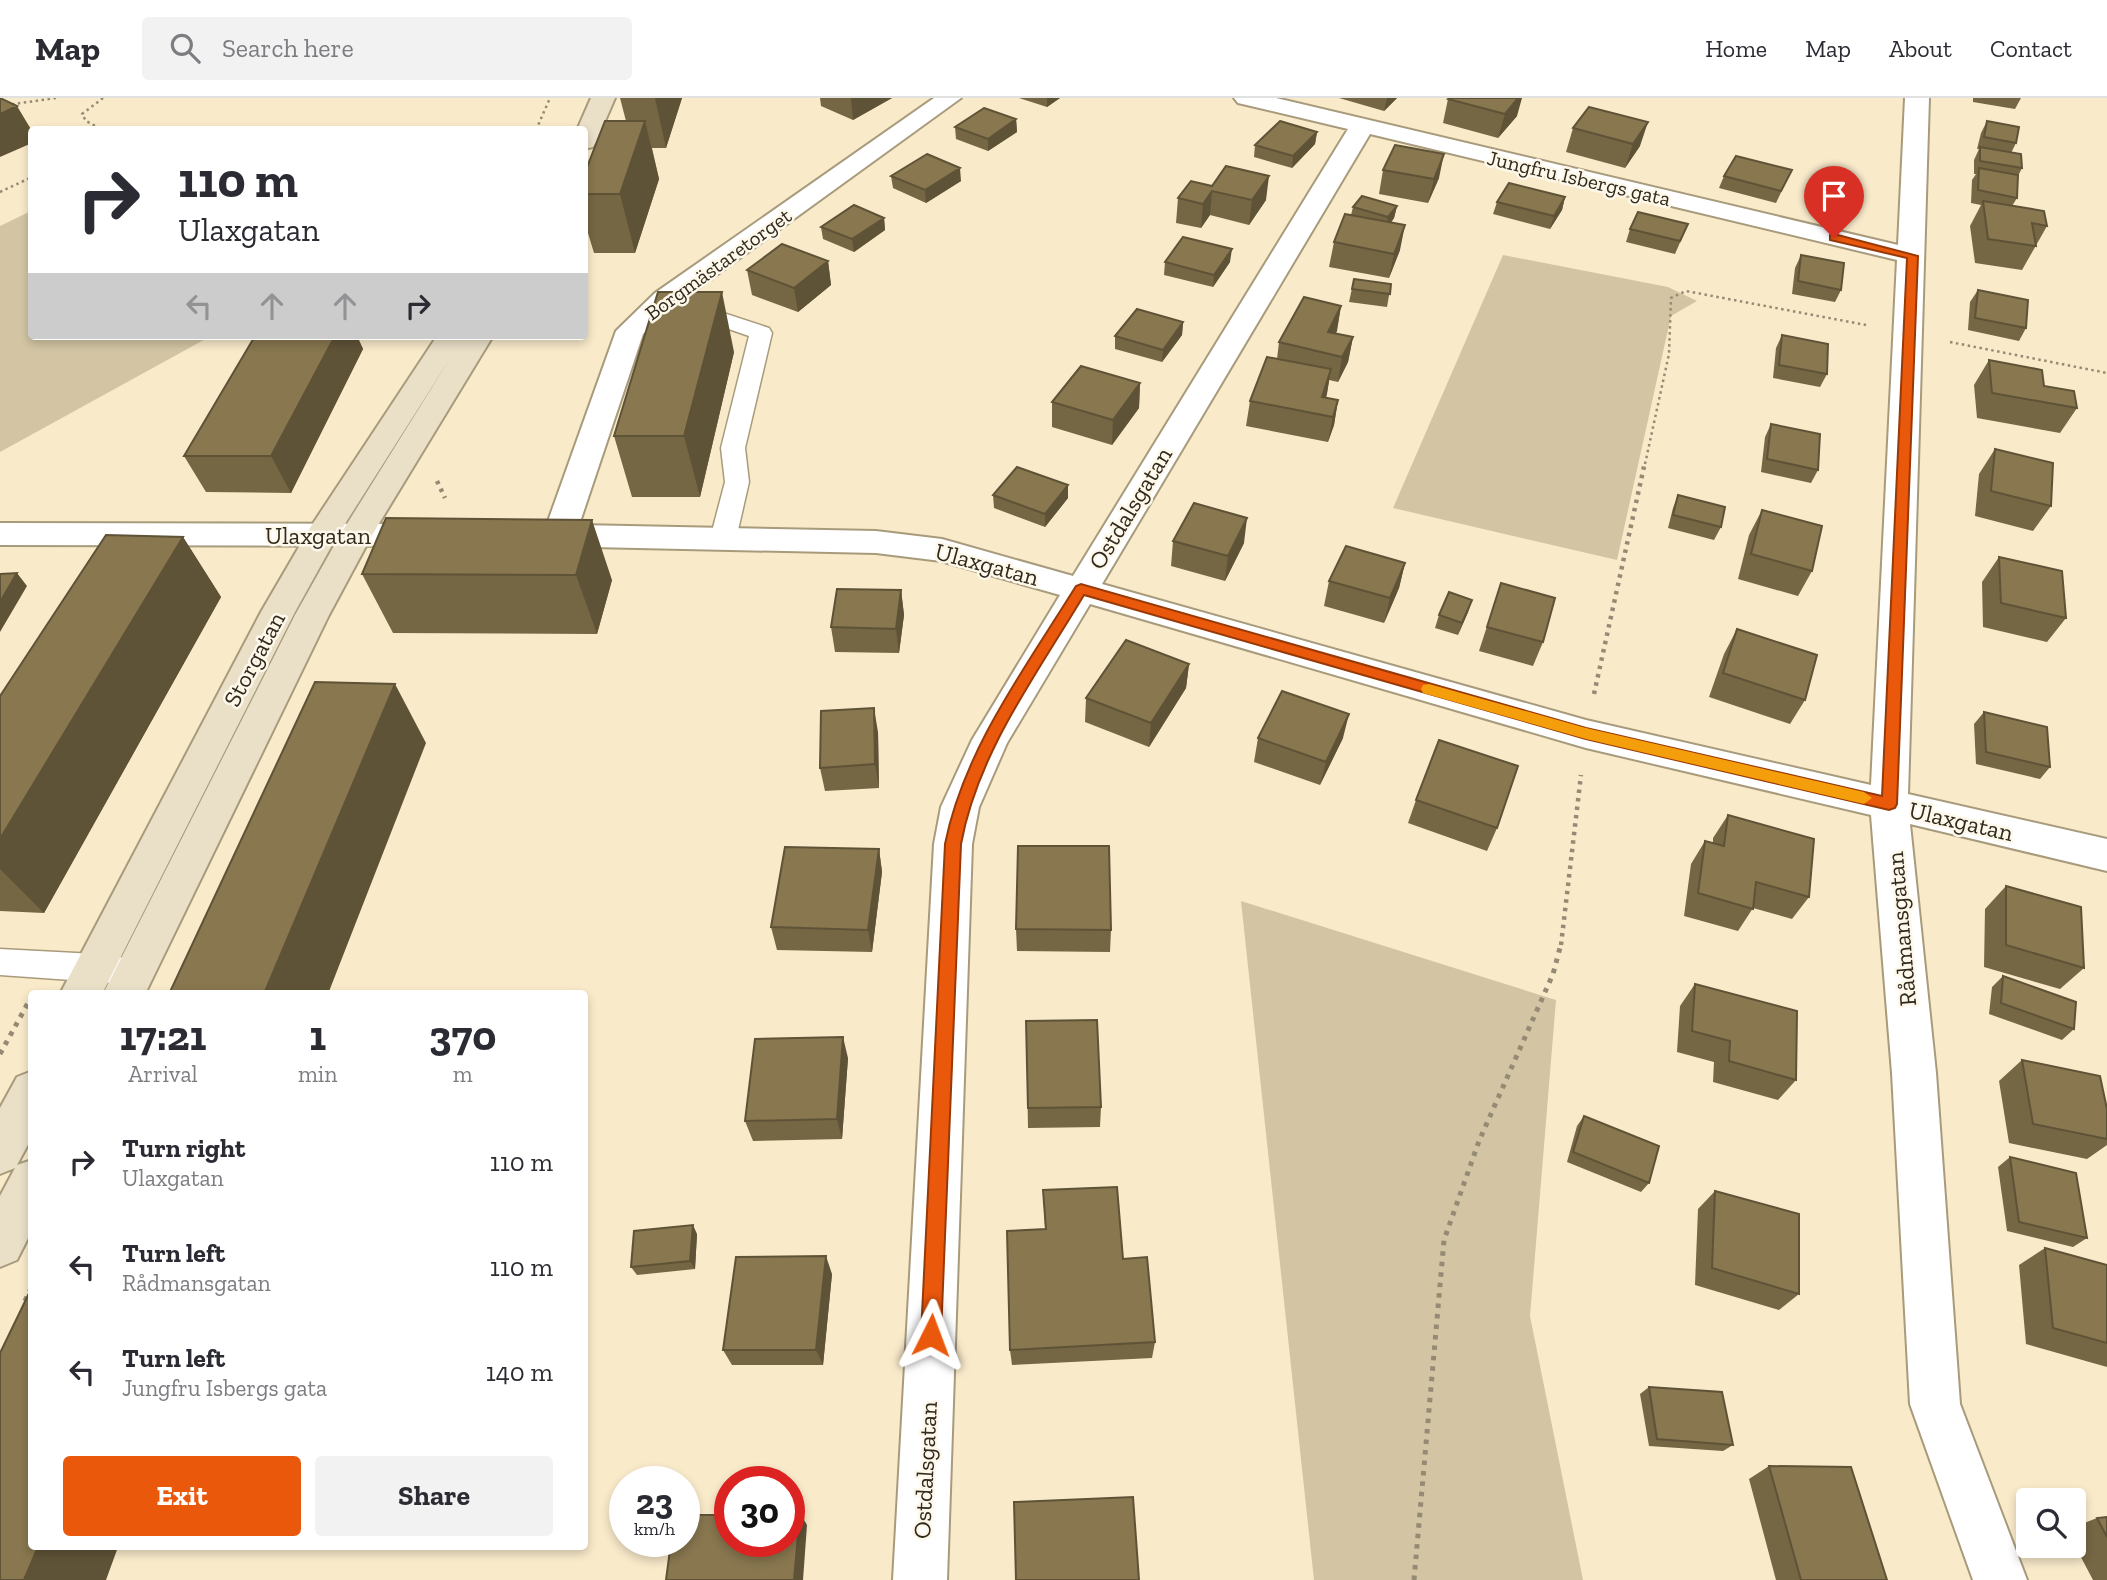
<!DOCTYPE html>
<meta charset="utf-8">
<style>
:root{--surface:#fff;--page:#f2f2f3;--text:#2b2b33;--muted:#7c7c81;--line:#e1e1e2;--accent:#ea580c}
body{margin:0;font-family:"Zilla Slab",serif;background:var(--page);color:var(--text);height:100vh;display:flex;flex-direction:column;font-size:26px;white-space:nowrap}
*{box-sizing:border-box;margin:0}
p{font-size:23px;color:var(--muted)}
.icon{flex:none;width:38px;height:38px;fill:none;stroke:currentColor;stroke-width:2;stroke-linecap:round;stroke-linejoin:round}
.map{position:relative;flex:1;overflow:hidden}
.details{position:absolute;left:28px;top:892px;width:560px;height:560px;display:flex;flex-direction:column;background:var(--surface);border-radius:7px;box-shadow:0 4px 10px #0003}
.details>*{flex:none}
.guide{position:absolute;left:28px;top:28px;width:560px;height:214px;border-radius:7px;box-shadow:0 4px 10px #0003;background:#fff;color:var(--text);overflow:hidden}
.controls{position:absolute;left:2016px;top:1390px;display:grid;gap:14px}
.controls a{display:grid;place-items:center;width:70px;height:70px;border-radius:7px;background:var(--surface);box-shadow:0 4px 10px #0003;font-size:35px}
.speed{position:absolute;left:609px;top:1368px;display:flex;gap:14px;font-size:35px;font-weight:700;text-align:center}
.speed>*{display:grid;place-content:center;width:91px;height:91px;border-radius:50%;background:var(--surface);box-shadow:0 4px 10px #0003;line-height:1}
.speed small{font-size:18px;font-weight:400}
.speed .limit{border:10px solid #d22;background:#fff;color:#111}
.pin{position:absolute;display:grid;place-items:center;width:60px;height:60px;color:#fff;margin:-72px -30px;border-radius:50% 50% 50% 0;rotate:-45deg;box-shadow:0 0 7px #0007}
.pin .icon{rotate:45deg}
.me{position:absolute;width:77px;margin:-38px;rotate:3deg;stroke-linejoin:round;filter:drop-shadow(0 0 5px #0008)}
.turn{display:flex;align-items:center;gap:24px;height:147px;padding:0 35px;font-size:32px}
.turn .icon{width:91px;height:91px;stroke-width:2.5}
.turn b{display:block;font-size:49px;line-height:60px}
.lanes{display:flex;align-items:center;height:66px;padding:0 35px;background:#0003;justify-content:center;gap:35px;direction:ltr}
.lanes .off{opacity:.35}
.eta{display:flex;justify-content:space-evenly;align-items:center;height:119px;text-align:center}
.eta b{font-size:42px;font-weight:700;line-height:49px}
.cta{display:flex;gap:14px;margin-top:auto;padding:14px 35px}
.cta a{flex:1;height:80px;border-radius:7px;background:var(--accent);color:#fff;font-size:28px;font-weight:700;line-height:80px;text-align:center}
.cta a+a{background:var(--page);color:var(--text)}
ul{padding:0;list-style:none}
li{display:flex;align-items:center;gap:21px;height:105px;padding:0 35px}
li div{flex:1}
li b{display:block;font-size:26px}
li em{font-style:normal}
header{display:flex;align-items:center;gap:42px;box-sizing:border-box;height:98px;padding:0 35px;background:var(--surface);border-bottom:2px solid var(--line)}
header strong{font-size:33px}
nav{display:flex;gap:38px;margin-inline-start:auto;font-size:24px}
.search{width:490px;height:63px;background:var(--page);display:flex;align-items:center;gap:18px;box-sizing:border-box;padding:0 24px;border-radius:7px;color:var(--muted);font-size:26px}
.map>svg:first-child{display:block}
.green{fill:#d3c5a4}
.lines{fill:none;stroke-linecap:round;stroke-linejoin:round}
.service-casing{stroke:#a89b7c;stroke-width:3}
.minor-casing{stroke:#a89b7c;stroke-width:4}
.secondary-casing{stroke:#a89b7c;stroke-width:4}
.path-far2{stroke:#958b74;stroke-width:2.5;stroke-dasharray:2.5 3.5;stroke-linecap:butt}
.path-far1{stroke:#958b74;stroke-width:4.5;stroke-dasharray:3.5 5;stroke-linecap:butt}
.path{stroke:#958b74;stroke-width:5;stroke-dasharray:4.5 6;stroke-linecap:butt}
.service{fill:#fff;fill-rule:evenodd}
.minor{fill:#fff;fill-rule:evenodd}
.secondary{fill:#eae0c8;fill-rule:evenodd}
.wall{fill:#756644}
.shaded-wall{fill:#5f5337}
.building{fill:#88774f;stroke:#5f5337;stroke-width:2}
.route{fill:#ea580c;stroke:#983908;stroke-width:2}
.slow{fill:#f59e0b}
.labels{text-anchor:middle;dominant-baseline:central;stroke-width:5;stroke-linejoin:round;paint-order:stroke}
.far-street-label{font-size:21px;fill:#2f2a1d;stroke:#fef8eb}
.street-label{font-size:24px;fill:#2f2a1d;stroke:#fef8eb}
</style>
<header>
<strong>Map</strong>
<div class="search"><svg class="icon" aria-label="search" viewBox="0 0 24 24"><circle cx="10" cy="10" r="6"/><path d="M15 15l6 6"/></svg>Search here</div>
<nav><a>Home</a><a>Map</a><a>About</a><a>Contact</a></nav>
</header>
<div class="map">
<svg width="2107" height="1482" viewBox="0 0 2107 1482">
<rect width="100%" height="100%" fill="#f9eaca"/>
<!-- green -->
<path class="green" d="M31,113L32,238H211L0,354V128Z
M1503,157L1668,189L1697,203L1671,218L1617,462L1393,410Z
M1241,803L1556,902L1530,1218L1583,1482H1314Z"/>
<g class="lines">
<!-- service casing -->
<g class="service-casing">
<path id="service" d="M690,204L769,230L772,235L745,350L749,384L736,441L732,447L723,449L714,447L710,441L725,384L721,350L749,238L682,215L679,210L682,205Z
M0,851L114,857L125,861L130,871L125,881L114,885L0,877Z"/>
</g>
<!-- minor casing -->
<g class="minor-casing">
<path id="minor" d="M934,0H961L675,207L643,236L579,427L876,433L942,441L1073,478L1348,31L1238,5L1234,0H1276L1898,147L1905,0H1929L1908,696L2107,741V773L1910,726L1936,975L1960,1306L2027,1482H1973L1910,1306L1892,975L1871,717L1586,650L1090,506L1007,645L979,709L972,746L947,1482H893L934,746L941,709L972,642L1060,497L941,463L876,455L545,448L534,445L529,437L534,429L547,426L616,233L655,195ZM1370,36L1897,162L1871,687L1586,622L1102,486Z
M0,425L432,426L443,429L448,437L443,445L432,448L0,447Z"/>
</g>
<!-- secondary casing -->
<g class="secondary-casing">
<path id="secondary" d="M591,0H615L596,44L593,49L584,51V32H577Z
M437,238H493L372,437L329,517L145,896H103L295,517L340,437L451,259L336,440L295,514L102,896H60L261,514L310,430Z
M32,973V1039L17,1067L32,1062V1132L17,1162L0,1169V1098L15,1070L0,1076V1010L17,979Z"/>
</g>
<!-- path-far2 -->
<path class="path-far2" d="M103,0L82,16L86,23L103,32
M0,8L56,0
M536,32L550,0
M0,94L32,79
M1950,244L2107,275
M1645,366L1669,256L1671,200L1686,193L1866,227"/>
<!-- path-far1 -->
<path class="path-far1" d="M437,383L445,400
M1594,596L1645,364
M1561,847L1581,677"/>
<!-- path -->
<path class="path" d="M0,956L28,905
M25,1203L32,1188
M1414,1482L1444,1142L1479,1043L1553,876L1561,846"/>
<!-- service -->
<use href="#service" class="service"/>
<!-- minor -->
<use href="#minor" class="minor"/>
<!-- secondary -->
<use href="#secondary" class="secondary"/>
</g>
<!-- wall -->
<path class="wall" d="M620,0H682L666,50H652L659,81L635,155H594L584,122V77L626,23Z
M820,0H892L853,22L821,8Z
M1019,0H1060L1047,9Z
M1339,0H1397L1384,13Z
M1973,0H2021L2015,11L1973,4Z
M1448,1L1517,18L1498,40L1443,25Z
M1016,21L1017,34L988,53L956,41L955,29Z
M1987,23L2016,45L2011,55L2022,70L2018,78L2017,100L2012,108L2047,128L2022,172L1975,165L1970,128L1981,107L1971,105L1972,82L1976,76H1974V62L1979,51H1977L1981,35Z
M1573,30L1640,48L1625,70L1566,54Z
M1317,34L1315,46L1292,70L1254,59L1255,47Z
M1383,72L1439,80L1428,105L1379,96Z
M891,78L961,83L926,105L893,90Z
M1724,78L1786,84L1776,105L1719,90Z
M1191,83L1266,102L1249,127L1210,117L1201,130L1176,125L1178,100Z
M1565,99L1562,112L1550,131L1493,116L1497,104Z
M1397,108L1394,120L1391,125L1400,152L1389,180L1329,169L1334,144L1351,117L1353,109Z
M884,120L885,132L854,154L823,141L821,129Z
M1688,126L1675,156L1626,144L1630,131Z
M1801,157L1841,192L1835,204L1792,196L1795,170Z
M828,163L831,187L798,214L752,197L747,172Z
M1165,164H1230L1213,189L1164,177Z
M1354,181L1391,186L1387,209L1349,204Z
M1978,192L2026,230L2019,243L1968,232L1970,204Z
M1341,208L1336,235L1353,239L1348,264L1338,284L1329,282L1326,300L1338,302L1334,327L1328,344L1246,328L1250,303L1277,261L1279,244Z
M1183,224L1182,237L1162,264L1115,251V238Z
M1782,237L1827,276L1820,289L1773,280L1776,250Z
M255,238H357L363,251L291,395L206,394L184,358Z
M734,254L700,399H632L614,338Z
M1989,262L2044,288L2077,310L2060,335L1977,320L1974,287Z
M1140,285L1139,310L1112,347L1052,329V304Z
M1771,326L1818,372L1811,385L1761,374L1765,339Z
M1995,351L2051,408L2033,433L1975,418L1979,376Z
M1068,387V400L1045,429L994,410L993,397Z
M1678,397L1721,429L1714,442L1668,430L1673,410Z
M1762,412L1812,473L1798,498L1738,481L1749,437Z
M386,420L612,482L597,536L393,535L362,476Z
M183,439L221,499L44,815L0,813V598Z
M1173,443L1244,445L1225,483L1171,468Z
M1999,459L2066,520L2047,544L1983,529L1982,484Z
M1405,465L1399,490L1384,525L1324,508L1329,483Z
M1501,485L1543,544L1533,568L1479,553Z
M901,492L904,517L899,555L835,554L831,529Z
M1472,502L1468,514L1458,537L1435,530L1439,517Z
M1737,531L1805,602L1790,626L1709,599L1724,556Z
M1189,566L1186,590L1149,649L1085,624L1086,600Z
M1984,614L2050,669L2040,681L1976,666L1974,626Z
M878,634L879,690L825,693L820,670Z
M1258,640H1343L1320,687L1254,664Z
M1416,702L1497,730L1487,753L1408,725Z
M1728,717L1809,799L1792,821L1753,810L1738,833L1684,818L1691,766L1705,743L1713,745V740Z
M879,751L882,774L872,854L777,852L771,829Z
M2006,788L2084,870L2060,891L1984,869L1985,811Z
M1016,831L1111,832L1110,854L1017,853Z
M2003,878L2074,931L2062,942L1989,916L1992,889Z
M1695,886L1796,982L1778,1002L1713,984L1714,964L1677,954L1680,908Z
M1026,923L1101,1009L1100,1029L1028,1030Z
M848,960L842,1041L753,1043L745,1023Z
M2022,962L2107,1011V1047L2087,1061L2009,1045L1999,983Z
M1584,1018L1649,1085L1641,1094L1567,1064L1577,1028Z
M2010,1059L2087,1140L2073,1149L2007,1133L1998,1069Z
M1043,1092L1123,1161L1155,1244L1152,1260L1012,1267L1010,1252L1045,1131Z
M1715,1093L1799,1196L1779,1212L1695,1187L1698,1111Z
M697,1136L695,1171L637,1177L631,1169Z
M2045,1150L2107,1167V1269L2026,1246L2019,1167Z
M832,1176L823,1267H732L723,1252Z
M1649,1289L1733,1347L1723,1353L1649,1348L1640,1296Z
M1769,1368L1887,1482H1776L1749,1381Z
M2107,1419V1482H2093L2074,1446V1429L2097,1420Z"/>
<!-- shaded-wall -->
<path class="shaded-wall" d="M655,0H682L666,50Z
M851,0H892L853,22Z
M1047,0H1060L1047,9Z
M1387,0H1397L1384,13Z
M1518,0H1522L1517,18L1498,40L1505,16Z
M17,8L32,33V45L0,59V16Z
M1016,21L1017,34L988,53V41Z
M645,23L659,81L635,155L620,96Z
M1648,24L1640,48L1625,70L1633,46Z
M1317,34L1315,46L1292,70L1293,58Z
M1444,56L1439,80L1428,105L1434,81Z
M960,70L961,83L926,105L925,92Z
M1269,78L1266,102L1249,127L1252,102Z
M1212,93L1210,117L1201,130L1203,106Z
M1565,99L1562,112L1550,131L1554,118Z
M1397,108L1394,120L1385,131L1388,119Z
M884,120L885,132L854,154L852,141Z
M1405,127L1400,152L1389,180L1394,156Z
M1232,151L1230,164L1213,189L1214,177Z
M828,163L831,187L798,214L794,190Z
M722,194L734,254L700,399L684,338Z
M1341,208L1337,233L1326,255L1328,234Z
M1183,224L1182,237L1162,264L1163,252Z
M335,238H357L363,251L291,395L271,358Z
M1353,239L1348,264L1338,284L1342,259Z
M1331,271L1327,296L1320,317L1322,299Z
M1140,285L1139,310L1112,347L1113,322Z
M1338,302L1334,327L1328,344L1333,319Z
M1068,387V400L1045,429V416Z
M1247,420L1244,445L1225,483L1228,458Z
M592,422L612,482L597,536L576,477Z
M183,439L221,499L44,815L0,771V741Z
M1405,465L1399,490L1384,525L1390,500Z
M17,475L27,488L0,534V504Z
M901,492L904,517L899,555L896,531Z
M1472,502L1468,514L1458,537L1462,525Z
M1189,566L1186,590L1149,649L1151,625Z
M395,586L426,645L328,896H264Z
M874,610L878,634L879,690L875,666Z
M1349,616L1343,640L1320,687L1326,664Z
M879,751L882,774L872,854L868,832Z
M843,939L848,960L842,1041L837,1021Z
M693,1127L697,1136L695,1171L690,1163Z
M826,1158L832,1176L823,1267L816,1252Z
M800,1415L807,1427L803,1482H794Z
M38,1449H118L106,1482H24Z"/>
<!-- building -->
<path class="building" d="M0,0L17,8L0,16Z
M1449,0H1518L1505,16L1448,1Z
M1589,9L1648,24L1633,46L1573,30Z
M984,10L1016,21L988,41L955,29Z
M605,23H645L620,96H584V77Z
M1280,23L1317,34L1293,58L1255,47Z
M1987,23L2019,29L2016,45L1984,39Z
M1395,47L1444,56L1434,81L1383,72Z
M1980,49L2021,56L2022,70L1980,63Z
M927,56L960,70L925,92L891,78Z
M1736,58L1792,72L1781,93L1724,78Z
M1226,68L1269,78L1252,102L1212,93L1203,106L1178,100L1191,83L1212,88Z
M1979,70L2018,77L2017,100L1978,92Z
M1509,85L1565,99L1554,118L1497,104Z
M1362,98L1397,108L1388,119L1353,109Z
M1983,103L2044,113L2047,128L2032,125L2036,148L1988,141Z
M854,107L884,120L852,141L821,129Z
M1638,114L1688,126L1680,143L1630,131Z
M1345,116L1405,127L1394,156L1334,144Z
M1183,139L1232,151L1214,177L1165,164Z
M782,146L828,163L794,190L747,172Z
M1801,157L1844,165L1841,192L1798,183Z
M1354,181L1391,186L1390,196L1352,191Z
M1978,192L2028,202L2026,230L1975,220Z
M658,194H722L684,338H614Z
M1304,199L1341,208L1328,234L1353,239L1342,259L1279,244Z
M1137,211L1183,224L1163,252L1115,238Z
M1782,237L1828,246L1827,276L1779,267Z
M255,238H335L271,358H184Z
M1267,259L1331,271L1322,299L1338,302L1333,319L1250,303Z
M1989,262L2042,272L2044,288L2074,293L2077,310L1992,295Z
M1081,268L1140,285L1113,322L1052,304Z
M1771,326L1820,336L1818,372L1767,361Z
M1995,351L2053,365L2051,408L1991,393Z
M1017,369L1068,387L1045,416L993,397Z
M1678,397L1725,409L1721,429L1673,417Z
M1194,405L1247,420L1228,458L1173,443Z
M1762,412L1822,428L1812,473L1751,456Z
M386,420L592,422L576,477L362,476Z
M106,437L183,439L0,741V598Z
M1346,448L1405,465L1390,500L1329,483Z
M1999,459L2062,473L2066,520L2001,505Z
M17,475L0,504V476Z
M1501,485L1555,500L1543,544L1487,529Z
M837,491L901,492L896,531L831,529Z
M1449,494L1472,502L1462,525L1439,517Z
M1737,531L1817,557L1805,602L1723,575Z
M1126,542L1189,566L1151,625L1086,600Z
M315,584L395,586L264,896H169Z
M1282,593L1349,616L1326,664L1258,640Z
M874,610L875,666L820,670L821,613Z
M1984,614L2047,629L2050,669L1986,654Z
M1439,642L1518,668L1497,730L1416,702Z
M1728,717L1814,741L1809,799L1756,784L1753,811L1698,795L1705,743L1724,748Z
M1018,748H1109L1111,832L1016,831Z
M785,749L879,751L868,832L771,829Z
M2006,788L2081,809L2084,870L2006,847Z
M2003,878L2076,904L2074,931L2001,905Z
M1695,886L1797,913L1796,982L1729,963L1730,943L1692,933Z
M1097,922L1101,1009L1028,1010L1026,923Z
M843,939L837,1021L745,1023L755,941Z
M2022,962L2100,978L2107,1011V1041L2033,1026Z
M1584,1018L1659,1048L1649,1085L1573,1054Z
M2010,1059L2076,1075L2087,1140L2019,1124Z
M1117,1089L1123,1161L1147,1159L1155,1244L1010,1252L1007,1133L1046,1131L1043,1092Z
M1715,1093L1799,1116V1196L1712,1170Z
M693,1127L690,1163L631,1169L634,1133Z
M2045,1150L2107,1167V1245L2053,1230Z
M826,1158L816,1252H723L736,1159Z
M32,1189V1449H38L24,1482H0V1255Z
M1649,1289L1722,1294L1733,1347L1657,1341Z
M1769,1368L1851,1369L1887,1482H1801Z
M1133,1399L1139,1482H1016L1014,1404Z
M800,1415L794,1482H666L671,1444H684V1417H730V1444H789V1416Z
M2107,1419V1439L2097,1420Z"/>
<!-- route -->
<path class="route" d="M1834,136L1918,158L1897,706L1895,710L1889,712L1586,641L1084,497C1037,576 978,654 961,746L941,1237L938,1244L931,1247L924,1244L921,1237L945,746C964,651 1026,569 1076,488L1081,486L1586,630L1882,698L1907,160L1830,142V137Z"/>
<!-- slow -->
<path class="slow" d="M1429,586L1586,630L1864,694L1872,700L1864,706L1586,641L1423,595L1421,591L1423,587Z"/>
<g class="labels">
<!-- far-street labels -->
<g class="far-street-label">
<text transform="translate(1579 80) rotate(13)">Jungfru Isbergs gata</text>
<text transform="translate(718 166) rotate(-36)">Borgmästaretorget</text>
</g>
<!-- street labels -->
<g class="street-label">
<text transform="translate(1130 410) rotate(-59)">Ostdalsgatan</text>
<text x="318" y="437">Ulaxgatan</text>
<text transform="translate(987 466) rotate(15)">Ulaxgatan</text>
<text transform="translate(254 561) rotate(-62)">Storgatan</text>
<text transform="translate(1961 723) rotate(13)">Ulaxgatan</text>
<text transform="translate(1901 831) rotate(-95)">Rådmansgatan</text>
<text transform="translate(925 1372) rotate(-87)">Ostdalsgatan</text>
</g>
</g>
</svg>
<div class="controls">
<a><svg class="icon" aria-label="search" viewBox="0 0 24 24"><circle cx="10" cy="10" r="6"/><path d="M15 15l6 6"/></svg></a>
</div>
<div class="speed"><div>23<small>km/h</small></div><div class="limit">30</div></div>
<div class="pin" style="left:1834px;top:140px;background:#d93025"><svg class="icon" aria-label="arrive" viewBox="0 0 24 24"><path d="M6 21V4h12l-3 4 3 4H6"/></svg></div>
<svg class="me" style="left:931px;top:1237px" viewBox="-20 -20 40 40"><path d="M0-17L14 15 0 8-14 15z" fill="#ea580c" stroke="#fff" stroke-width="4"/></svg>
<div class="guide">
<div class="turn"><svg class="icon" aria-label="right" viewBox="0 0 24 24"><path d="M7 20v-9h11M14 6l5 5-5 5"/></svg><div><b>110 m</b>Ulaxgatan</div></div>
<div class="lanes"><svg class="icon off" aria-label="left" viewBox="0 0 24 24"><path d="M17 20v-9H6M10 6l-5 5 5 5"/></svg><svg class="icon off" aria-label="ahead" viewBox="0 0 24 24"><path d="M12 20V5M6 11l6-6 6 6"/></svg><svg class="icon off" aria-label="ahead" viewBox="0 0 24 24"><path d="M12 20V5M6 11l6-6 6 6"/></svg><svg class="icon" aria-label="right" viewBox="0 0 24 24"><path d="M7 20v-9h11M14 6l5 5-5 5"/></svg></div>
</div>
<section class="details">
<div class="eta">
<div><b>17:21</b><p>Arrival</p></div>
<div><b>1</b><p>min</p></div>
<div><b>370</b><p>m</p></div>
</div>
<ul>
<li><svg class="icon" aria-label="right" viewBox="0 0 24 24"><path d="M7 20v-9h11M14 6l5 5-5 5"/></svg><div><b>Turn right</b><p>Ulaxgatan</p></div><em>110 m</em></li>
<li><svg class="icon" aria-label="left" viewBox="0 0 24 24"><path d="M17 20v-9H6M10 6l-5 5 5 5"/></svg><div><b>Turn left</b><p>Rådmansgatan</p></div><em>110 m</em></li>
<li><svg class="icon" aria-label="left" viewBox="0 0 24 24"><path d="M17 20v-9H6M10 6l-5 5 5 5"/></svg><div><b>Turn left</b><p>Jungfru Isbergs gata</p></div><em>140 m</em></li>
</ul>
<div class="cta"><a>Exit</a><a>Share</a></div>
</section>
</div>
